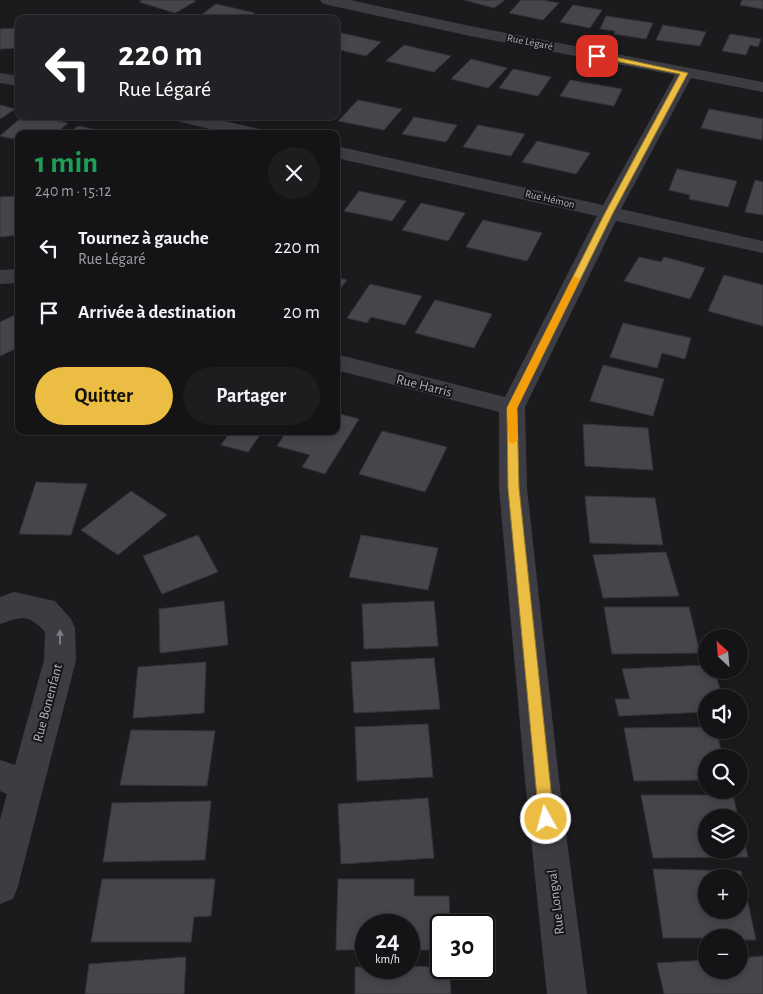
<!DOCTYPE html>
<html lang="fr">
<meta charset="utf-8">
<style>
:root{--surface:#141416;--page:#1d1d1f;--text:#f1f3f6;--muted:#9d9ea1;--line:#333335;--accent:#ecbd43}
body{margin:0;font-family:"Alegreya Sans",sans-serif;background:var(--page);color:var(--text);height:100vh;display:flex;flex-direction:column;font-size:19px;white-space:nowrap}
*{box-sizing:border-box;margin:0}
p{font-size:16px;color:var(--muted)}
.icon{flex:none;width:28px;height:28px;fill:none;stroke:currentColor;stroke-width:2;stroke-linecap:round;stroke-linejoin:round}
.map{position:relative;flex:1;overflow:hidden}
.side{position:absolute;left:15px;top:130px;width:325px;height:305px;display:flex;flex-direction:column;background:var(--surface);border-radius:10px;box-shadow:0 2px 8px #0003,0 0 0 1px var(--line)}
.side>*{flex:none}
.hud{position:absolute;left:15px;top:15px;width:325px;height:105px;border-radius:10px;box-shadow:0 2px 8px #0003,0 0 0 1px var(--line);background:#202124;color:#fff;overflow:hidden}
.needle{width:32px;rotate:334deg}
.buttons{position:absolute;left:698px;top:629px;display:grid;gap:10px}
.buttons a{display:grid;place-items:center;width:50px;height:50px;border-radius:50%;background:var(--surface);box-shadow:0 2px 8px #0003,0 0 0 1px var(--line);font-size:25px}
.speed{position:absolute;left:355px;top:914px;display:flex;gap:10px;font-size:25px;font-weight:700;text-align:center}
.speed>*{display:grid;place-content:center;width:65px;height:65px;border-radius:50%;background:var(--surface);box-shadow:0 2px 8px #0003,0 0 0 1px var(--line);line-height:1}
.speed small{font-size:12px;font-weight:400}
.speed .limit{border:2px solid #111;border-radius:8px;background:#fff;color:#111}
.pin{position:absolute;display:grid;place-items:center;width:42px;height:42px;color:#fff;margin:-21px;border-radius:10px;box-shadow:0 2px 8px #0006}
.me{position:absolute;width:55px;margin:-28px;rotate:353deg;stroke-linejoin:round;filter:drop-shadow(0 0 4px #0008)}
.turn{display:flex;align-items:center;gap:18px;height:105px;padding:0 20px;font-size:22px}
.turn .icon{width:65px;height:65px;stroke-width:2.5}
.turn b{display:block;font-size:35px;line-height:42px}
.round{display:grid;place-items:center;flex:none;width:52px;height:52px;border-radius:26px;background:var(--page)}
.overview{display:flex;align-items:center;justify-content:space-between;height:85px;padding:0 20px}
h1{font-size:30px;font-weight:600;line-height:38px;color:#1e9e55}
.cta{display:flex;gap:10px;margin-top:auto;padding:10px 20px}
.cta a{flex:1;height:58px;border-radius:30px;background:var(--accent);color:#111;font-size:20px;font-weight:600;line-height:58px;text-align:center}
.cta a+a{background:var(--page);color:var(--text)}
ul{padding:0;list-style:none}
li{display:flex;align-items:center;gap:15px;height:65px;padding:0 20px}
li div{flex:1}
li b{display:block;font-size:19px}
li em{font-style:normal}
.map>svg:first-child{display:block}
.building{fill:#45454a;stroke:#353539;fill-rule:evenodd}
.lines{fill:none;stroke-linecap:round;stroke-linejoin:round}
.minor{fill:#3c3c42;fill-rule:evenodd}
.oneway{fill:#7b7c85}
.route{fill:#ecbd43;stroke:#997b2c}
.slow{fill:#f59e0b}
.labels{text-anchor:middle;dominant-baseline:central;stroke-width:4;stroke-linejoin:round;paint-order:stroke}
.far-street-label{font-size:11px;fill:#aeb1bc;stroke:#161518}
.street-label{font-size:14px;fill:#aeb1bc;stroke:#161518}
</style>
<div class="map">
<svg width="763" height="994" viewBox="0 0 763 994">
<rect width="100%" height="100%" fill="#1b1a1d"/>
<!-- building -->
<path class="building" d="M142,0H193L196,1L175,13L139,2Z
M464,0H505L494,8Z
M521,0H542L559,3L543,20L509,13Z
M742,0H763V9L740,5Z
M216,4L255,13L248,19H219L201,15Z
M573,5L602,10L590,28L560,22Z
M606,16L653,23L646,39L614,34L615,31L600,29Z
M663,25L706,32L700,46L656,40Z
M19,28V48L0,49V29Z
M337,32L381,42L366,56L336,49Z
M730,34L761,39L758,47L750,45L746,55L722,51Z
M404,45L451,56L434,72L386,61Z
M471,59L507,68L488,88L451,79Z
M513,69L551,77L538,96L499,88Z
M570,80L622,89L614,106L560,96Z
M358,100L402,109L384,130L338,121Z
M0,105L15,109L0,119Z
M709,109L763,119L762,140L701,128Z
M23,116H35L68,123L55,134H19V140L0,136Z
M414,117L457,125L446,142L402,134Z
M478,125L525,134L511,156L463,147Z
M78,126L115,134H68Z
M537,141L590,153L576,174L522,162Z
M677,169L737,181L728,207L689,199L690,195L669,190Z
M755,180L763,182V215L745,212Z
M359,191L406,201L392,221L344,211Z
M19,196V235L0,237V197Z
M421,203L465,213L448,241L402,230Z
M483,220L542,233L527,261L466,247Z
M639,257L661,262L664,257L705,268L690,299L624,281Z
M724,275L763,285V326L708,311Z
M336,277L347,280L336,294Z
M370,284L422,296L405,325L371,317L367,323L347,318Z
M435,300L492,314L474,348L415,333Z
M19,313V347L0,356V322Z
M623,323L691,338L685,359L662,353L657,368L610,357Z
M603,365L664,379L653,416L590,401Z
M336,413L359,419L325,474L302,467L310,455L277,446L287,431H336Z
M583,424L648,428L653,470L585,466Z
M231,431H263L248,452L221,445Z
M382,431L447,447L425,492L359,474Z
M36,482L87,484L71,535L19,534Z
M131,491L167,515L118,555L81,530Z
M585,496L655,498L663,545L590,543Z
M198,535L218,572L162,594L143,556Z
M361,535L438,548L428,590L349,577Z
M666,552L679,596L603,598L593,555Z
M224,601L228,645L160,653L159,609Z
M434,601L438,646L364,649L362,604Z
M604,607H689L700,653L612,654Z
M434,658L440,709L354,713L351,662Z
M206,662L204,713L133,718L138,667Z
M706,665V670H714L723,698H706V712L619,716L615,699H630L622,669Z
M428,724L433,777L357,781L355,727Z
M706,727V730H716L723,758H706V780L634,781L624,728Z
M131,730L215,731L207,786L120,785Z
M641,795H733L738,818H706V850H739V819L748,857L653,858Z
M428,798L434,858L341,864L338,804Z
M211,801L205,860L103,862L112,803Z
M653,869L741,871L756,940H739V938H663ZM706,878H739V910H706Z
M102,879H215L211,916L194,917L191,942H91Z
M338,879H414V896H449L450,925H441V950H409V925H366V950H336Z
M763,956V994H664L657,963L706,960V970H739V958Z
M186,957L184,994H85L89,964Z
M409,966L449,968L451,994H355V967Z"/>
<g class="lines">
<!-- minor -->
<path class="minor" d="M320,0H350L470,26L763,82V92L691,78L621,209L763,241V253L616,221L525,407L527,488L559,780L587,994H547L525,780L499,488V412L336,370V354L505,397L597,216L336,158V146L603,205L675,75L470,36L328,5L322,3Z
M0,73L19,76V86L0,83Z
M170,116H204L264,130L266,134H231L172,120Z
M19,269V283L0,284V270Z
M14,592L55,601L71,619L75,628L76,660L18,886L13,899L0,904V820L7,794L0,791V760L15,765L44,660L45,632C28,613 21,617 0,624V597Z"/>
</g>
<!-- one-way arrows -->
<defs><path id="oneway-solid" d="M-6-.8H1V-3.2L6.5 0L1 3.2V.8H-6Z" transform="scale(1.25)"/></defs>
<use class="oneway" href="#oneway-solid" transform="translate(60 637) rotate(-91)"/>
<!-- route -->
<path class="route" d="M597,53L688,73L613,213L517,408L519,488L554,819L552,824L546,825L541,824L539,819L508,488L507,408L605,213L680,74L595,57V54Z"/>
<!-- slow -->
<path class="slow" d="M573,277H576L580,279L517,408L518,440L513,444L509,443L507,408Z"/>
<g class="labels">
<!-- far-street labels -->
<g class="far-street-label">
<text transform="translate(530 42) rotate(11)">Rue Légaré</text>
<text transform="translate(550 199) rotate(13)">Rue Hémon</text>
</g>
<!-- street labels -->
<g class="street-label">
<text transform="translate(424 386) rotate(14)">Rue Harris</text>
<text transform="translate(48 703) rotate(-75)">Rue Bonenfant</text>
<text transform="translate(556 902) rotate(-97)">Rue Longval</text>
</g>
</g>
</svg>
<div class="buttons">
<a><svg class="needle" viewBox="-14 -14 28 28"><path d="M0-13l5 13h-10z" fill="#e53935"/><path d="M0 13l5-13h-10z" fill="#9d9ea1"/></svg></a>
<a><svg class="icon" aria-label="sound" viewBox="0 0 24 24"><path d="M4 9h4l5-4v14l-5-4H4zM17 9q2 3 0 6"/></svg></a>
<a><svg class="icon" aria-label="search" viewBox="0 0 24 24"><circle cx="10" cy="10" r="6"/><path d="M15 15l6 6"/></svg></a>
<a><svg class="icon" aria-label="layers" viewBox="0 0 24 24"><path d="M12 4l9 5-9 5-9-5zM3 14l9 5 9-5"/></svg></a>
<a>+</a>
<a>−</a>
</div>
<div class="speed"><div>24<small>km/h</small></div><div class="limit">30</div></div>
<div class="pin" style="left:597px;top:56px;background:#d93025"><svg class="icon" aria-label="arrive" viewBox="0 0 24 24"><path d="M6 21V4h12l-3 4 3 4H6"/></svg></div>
<svg class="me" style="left:546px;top:819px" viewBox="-20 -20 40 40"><circle r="17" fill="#ecbd43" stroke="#fff" stroke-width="3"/><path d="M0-11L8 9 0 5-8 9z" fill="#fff"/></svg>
<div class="hud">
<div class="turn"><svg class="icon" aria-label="left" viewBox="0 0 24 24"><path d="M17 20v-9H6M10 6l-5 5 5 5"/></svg><div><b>220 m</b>Rue Légaré</div></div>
</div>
<section class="side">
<div class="overview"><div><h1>1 min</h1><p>240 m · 15:12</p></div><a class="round"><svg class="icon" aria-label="close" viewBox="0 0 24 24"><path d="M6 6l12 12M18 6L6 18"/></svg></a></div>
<ul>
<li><svg class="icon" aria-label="left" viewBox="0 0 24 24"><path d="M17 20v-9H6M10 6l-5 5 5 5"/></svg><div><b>Tournez à gauche</b><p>Rue Légaré</p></div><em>220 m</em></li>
<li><svg class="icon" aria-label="arrive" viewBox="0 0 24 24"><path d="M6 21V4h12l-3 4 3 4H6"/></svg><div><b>Arrivée à destination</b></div><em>20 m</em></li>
</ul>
<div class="cta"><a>Quitter</a><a>Partager</a></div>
</section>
</div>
